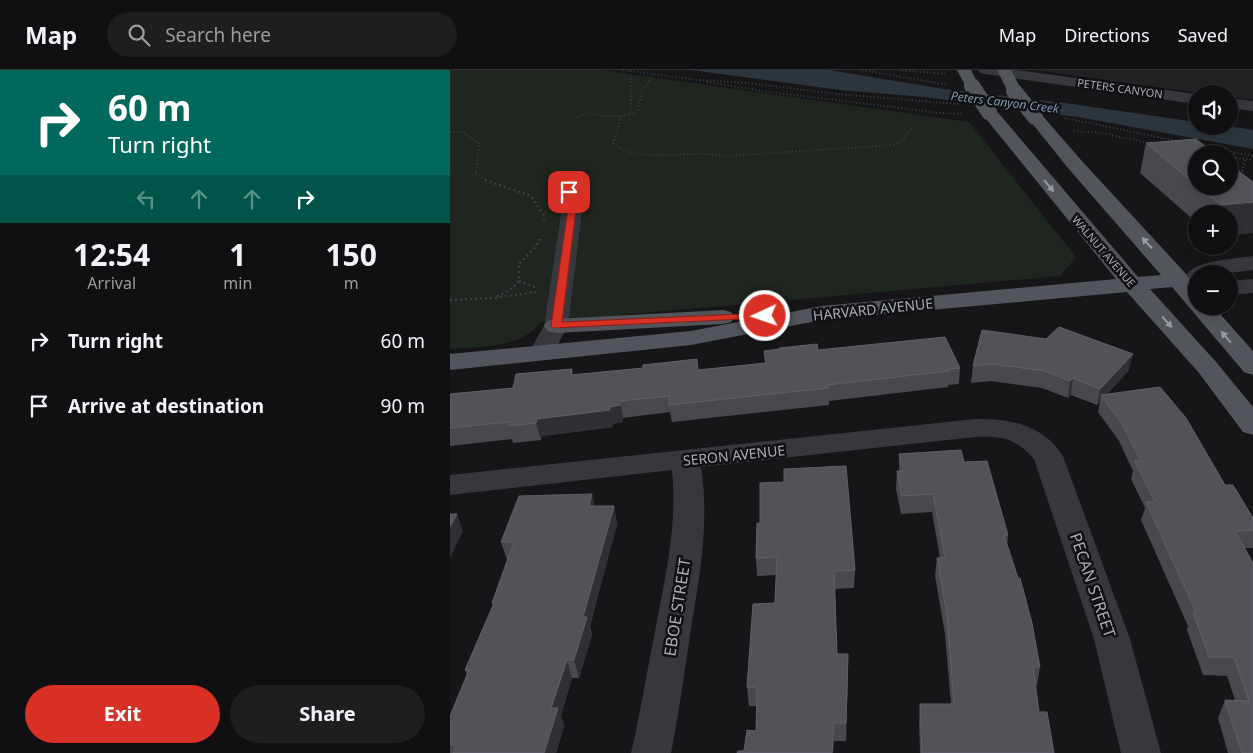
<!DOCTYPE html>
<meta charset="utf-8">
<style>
:root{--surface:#101012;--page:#1e1e20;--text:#f1f3f6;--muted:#9c9d9f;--line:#303032;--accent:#d93025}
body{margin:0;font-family:"Noto Sans",sans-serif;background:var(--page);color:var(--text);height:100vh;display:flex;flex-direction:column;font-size:19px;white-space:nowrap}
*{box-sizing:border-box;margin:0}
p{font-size:16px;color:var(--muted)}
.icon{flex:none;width:28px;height:28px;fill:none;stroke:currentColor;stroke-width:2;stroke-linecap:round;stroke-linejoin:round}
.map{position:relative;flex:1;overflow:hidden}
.panel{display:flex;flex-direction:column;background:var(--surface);width:450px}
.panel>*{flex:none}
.guide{background:#00695c;color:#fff;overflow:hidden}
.controls{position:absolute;left:738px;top:15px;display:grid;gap:10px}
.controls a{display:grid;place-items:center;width:50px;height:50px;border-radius:50%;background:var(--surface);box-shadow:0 2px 8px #0003,0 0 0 1px var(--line);font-size:25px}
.pin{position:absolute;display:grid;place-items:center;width:42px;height:42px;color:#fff;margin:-21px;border-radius:10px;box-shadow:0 2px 8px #0006}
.me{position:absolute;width:55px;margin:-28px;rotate:267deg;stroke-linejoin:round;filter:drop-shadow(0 0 4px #0008)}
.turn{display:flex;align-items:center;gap:18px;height:105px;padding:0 25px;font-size:22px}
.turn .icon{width:65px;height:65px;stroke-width:2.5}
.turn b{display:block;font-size:35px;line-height:42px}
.lanes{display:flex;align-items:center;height:48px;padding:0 25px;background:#0003;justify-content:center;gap:25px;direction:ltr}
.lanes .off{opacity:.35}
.eta{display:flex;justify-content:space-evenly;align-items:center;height:85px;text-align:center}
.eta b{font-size:30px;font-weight:700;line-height:35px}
.primary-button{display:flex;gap:10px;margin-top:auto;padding:10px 25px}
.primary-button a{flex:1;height:58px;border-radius:30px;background:var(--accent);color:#fff;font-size:20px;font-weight:700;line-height:58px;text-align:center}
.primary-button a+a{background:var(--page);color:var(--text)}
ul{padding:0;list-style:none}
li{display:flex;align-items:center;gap:15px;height:65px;padding:0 25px}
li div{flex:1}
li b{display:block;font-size:19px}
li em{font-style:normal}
header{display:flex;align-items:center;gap:30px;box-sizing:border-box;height:70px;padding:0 25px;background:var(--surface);border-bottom:1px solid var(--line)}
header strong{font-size:24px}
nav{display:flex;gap:28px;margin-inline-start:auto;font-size:18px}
.search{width:350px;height:45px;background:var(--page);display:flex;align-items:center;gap:12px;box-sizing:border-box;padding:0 18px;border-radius:28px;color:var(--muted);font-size:19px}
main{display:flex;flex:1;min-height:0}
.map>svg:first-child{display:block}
.built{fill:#222225}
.green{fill:#1e261f}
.water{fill:#2c353c}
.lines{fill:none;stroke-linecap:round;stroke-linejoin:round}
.path-far1{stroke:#3d3f44;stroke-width:2;stroke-dasharray:1 2.5;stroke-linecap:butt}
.path{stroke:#3d3f44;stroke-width:2.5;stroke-dasharray:2 3;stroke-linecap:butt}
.minor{fill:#37383d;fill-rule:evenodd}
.major{fill:#53555c;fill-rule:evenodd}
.major-bridge{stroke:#53555c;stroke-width:16}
.wall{fill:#47494d}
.shaded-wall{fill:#2f3033}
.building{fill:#525359;stroke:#5f6168}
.oneway{fill:#979ba6}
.route{fill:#d93025;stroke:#8d1f18}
.labels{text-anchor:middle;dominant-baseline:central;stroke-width:5;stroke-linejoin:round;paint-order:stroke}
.far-street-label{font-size:11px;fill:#a8adb8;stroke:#111113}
.far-water-label{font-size:12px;font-style:italic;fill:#7f9bb3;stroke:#111113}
.street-label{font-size:14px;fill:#a8adb8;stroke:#111113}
.near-street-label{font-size:16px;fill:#a8adb8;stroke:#111113}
</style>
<header>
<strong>Map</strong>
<div class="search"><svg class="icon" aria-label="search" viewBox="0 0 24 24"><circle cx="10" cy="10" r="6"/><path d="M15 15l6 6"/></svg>Search here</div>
<nav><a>Map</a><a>Directions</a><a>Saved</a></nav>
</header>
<main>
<section class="panel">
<div class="guide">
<div class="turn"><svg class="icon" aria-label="right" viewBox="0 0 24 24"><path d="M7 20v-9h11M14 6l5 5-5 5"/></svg><div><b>60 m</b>Turn right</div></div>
<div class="lanes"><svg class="icon off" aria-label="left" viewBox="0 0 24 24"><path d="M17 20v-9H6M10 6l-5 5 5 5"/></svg><svg class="icon off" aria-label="ahead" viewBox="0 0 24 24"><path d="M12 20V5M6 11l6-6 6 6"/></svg><svg class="icon off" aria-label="ahead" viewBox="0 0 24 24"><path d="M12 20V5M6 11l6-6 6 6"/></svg><svg class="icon" aria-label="right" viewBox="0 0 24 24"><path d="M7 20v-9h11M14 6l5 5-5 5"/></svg></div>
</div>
<div class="eta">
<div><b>12:54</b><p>Arrival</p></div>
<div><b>1</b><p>min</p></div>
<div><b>150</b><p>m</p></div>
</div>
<ul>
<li><svg class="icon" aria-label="right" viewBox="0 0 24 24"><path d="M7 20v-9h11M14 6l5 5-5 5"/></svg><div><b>Turn right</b></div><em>60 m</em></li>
<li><svg class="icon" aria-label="arrive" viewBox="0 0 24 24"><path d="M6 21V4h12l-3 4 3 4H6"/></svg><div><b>Arrive at destination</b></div><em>90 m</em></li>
</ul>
<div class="primary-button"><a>Exit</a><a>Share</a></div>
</section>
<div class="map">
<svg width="803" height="683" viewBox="0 0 803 683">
<rect width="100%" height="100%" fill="#161618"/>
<!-- built -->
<path class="built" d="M585,0H803V30L779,27V24H755Z"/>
<!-- green -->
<path class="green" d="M0,0H151L519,52L626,187L610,206L91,252C70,279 31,276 0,279Z"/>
<!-- water -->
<path class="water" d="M241,0H379L494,19L615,33L746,52V56H779L803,60V79L628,47L474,27L390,20Z"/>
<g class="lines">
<!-- path-far1 -->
<path class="path-far1" d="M173,0L247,10L298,13L386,24L508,34
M412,0L498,15
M449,0L495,4
M257,12L312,21L491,43L514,44
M179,44L181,38V8
M171,46L163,73C189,96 242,78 275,86L445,75L450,72L463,56
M127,47L138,43L155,46H172L185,43L188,40L192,22L203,5
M615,48L727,71
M624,61L651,63L704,74
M0,62H12L29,73L26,104L37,111
M753,77L803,86
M779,87L803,90
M785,100L792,101L795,89"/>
<!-- path -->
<path class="path" d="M35,110L81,126L94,146V150
M85,217L69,211V194L85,177L92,166
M47,226L59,221L69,211
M0,230L43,228L86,222"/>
<!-- minor -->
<path class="minor" d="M528,0H566L746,24V34L535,4L530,3Z
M779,28L803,31V41L779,38Z
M119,117L126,119L133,132L118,256L101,287L92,290L83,287L79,282L94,256L113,132L109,123L112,119Z
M803,186V200L771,204H746V210L740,209L737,204C747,190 786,189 803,186Z
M803,209V223L779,225V211Z
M525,349C560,348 593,355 613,386L680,569L711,683H671L644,569L584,389C565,368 553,366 525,367L251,397C260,454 249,509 240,565C234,605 229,644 221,683H181C190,645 196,606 204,567C214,512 228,457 222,400L0,425V405Z"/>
<!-- major -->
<path class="major" d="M507,0H521L529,16L527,19H517Z
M547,0H561L572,21L569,24H559Z
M539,37L545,39L688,207L711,205L618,98L577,47L579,44H591L631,90L737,205L746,218V236H763L803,281V305L794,302L722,217L700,219L767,293L803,337V365L793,362L749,303L677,222L372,250L241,275L0,300V284L241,261L372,236L666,209L533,45L531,42L533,39Z
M273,240L281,242L285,247L281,252L273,254L106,263L97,261L94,256L97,251L106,249Z"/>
<!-- major-bridge -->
<path class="major-bridge" d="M522,16L539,42
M564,21L585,47"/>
</g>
<!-- wall -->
<path class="wall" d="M696,73L746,84V116H779V144H746V152L690,103Z
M532,260L679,300L657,324L775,415L803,448V478H795L803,683H778L768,648L775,630H785L777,606L753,605L737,560L738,556L691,450L695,438L681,409L683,401L669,371L648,342L650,332L647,335L621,325L618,328L592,318L540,311L521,313L523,296Z
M368,280L510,298L509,314L498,315V317L379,331V335L222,352L220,342L173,348V352L163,354V357L92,366L91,370L63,373L62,369L0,376V324L63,318L122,299L123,305L248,300L315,293L314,281Z
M449,384L514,392L558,465L557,475L590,597L587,615H585L589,642L604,683H470L469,652L470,634H501L495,564L485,506L487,488H490L482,442L451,444L446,419L447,401H449Z
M145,436H164L167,454L140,556L142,565L129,608H122L111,645L114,656L106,683H0V646L17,605L15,600L43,535L42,533L57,490L51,472Z
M307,453L405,500L404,518L385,519L387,584H398V602L396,671H384L383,683H287L294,681L306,661L307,636H299L297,617L325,533L326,505L307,506L306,488Z"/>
<!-- shaded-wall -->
<path class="shaded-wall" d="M803,132V163L779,166V144H769L771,135Z
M683,284L679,300L653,328L651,325L650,332L647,335L650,319Z
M623,308L621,325L618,328L620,311Z
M170,331L173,348V352L163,354V357L92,366L91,370L86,353L87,349L159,337Z
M142,424L146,442L139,436Z
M164,436L167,454L140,556L142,565L129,608L124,590L133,547Z
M7,444L13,461L0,488V457Z
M398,584V602L396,671V653Z
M117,590L122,608L111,645L114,656L106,683H94L101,638Z
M384,653L383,683H382Z"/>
<!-- building -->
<path class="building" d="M746,69L765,84H746V115L696,73Z
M779,94L803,112V132L771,135L748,116H779Z
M609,257L683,284L650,319L623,308L620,311L595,301L542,294L523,296L532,260L596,269Z
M495,267L510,298L498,299L499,301L377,315L378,318L219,335V326L170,331V335L159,337L160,340L87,349L86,353L59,356V352L0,358V324L63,318L66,304L122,299L121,305L193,298V295L247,289L248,300L316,293L314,281L329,279V278L367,274L368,280Z
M710,317L736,348L775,415H783L803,448V460L785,461L803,493V683H792L775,630L799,631L784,587H759L743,542H746L696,432H705L685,391H691L672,354L651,325Z
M511,380L514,392L537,391L558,465H554L568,508H570L582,553L590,597H583L589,642H597L604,683H472L470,634H504L497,545L487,488L495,487L483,424L452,426L447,401H453L449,384Z
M396,396L405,500L384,501L387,584H398L396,653H384L382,683H287L288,681H294L297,660L306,661L307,618L297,617L303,534L325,533L327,487L306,488L307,453H310V413L334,412V399Z
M142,424L139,436H164L133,547H137L124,590H117L101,638H108L94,683H3L7,675H0V646L19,600H15L44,533H42L64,472H51L69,426Z
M0,444H7L0,457Z"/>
<!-- one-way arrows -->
<defs><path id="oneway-solid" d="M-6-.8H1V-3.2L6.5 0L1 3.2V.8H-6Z" transform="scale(1.25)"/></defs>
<g class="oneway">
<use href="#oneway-solid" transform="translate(599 116) rotate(50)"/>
<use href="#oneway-solid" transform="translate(697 173) rotate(-133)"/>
<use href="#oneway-solid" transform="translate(717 252) rotate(48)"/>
<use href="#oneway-solid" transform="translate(776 267) rotate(-131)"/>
</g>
<!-- route -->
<path class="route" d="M116,121H121L127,132L112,252L315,243L320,246L315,248L103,258L101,256L119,132L115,122Z"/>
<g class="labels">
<!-- far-street labels -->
<g class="far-street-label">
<text transform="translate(670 18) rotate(8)">PETERS CANYON</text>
<text transform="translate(654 181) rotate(49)">WALNUT AVENUE</text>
</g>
<!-- far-water labels -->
<g class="far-water-label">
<text transform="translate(555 32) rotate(7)">Peters Canyon Creek</text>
</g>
<!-- street labels -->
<g class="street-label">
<text transform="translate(423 239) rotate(-6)">HARVARD AVENUE</text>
<text transform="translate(284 385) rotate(-6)">SERON AVENUE</text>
</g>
<!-- near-street labels -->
<g class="near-street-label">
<text transform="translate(643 515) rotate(71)">PECAN STREET</text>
<text transform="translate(227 537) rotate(-81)">EBOE STREET</text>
</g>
</g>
</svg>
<div class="controls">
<a><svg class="icon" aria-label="sound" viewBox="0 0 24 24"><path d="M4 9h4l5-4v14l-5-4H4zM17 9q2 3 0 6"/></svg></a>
<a><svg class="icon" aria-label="search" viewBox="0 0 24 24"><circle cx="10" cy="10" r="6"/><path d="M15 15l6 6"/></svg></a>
<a>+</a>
<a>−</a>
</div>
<div class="pin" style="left:119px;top:122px;background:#d93025"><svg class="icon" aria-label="arrive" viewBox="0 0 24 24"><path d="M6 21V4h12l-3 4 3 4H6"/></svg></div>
<svg class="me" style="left:315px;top:246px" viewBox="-20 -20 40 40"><circle r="17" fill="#d93025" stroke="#fff" stroke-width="3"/><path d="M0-11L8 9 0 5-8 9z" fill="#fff"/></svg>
</div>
</main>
